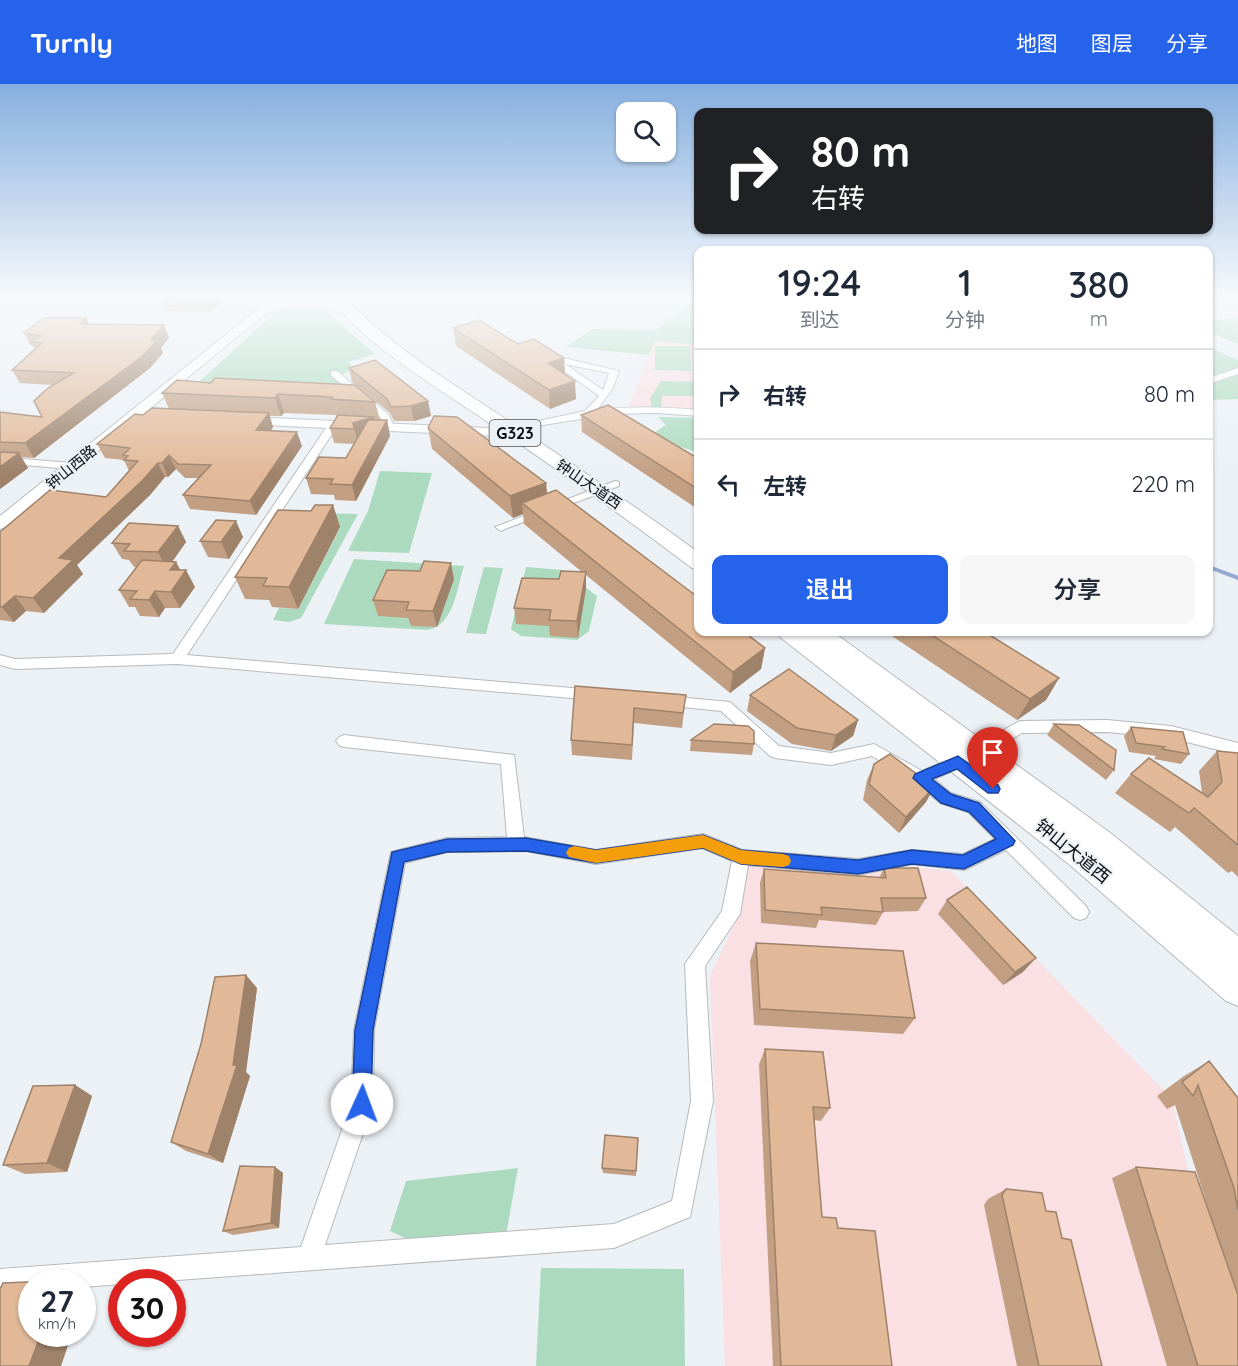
<!DOCTYPE html>
<html lang="zh">
<meta charset="utf-8">
<style>
:root{--surface:#fff;--page:#f6f6f7;--text:#1f2937;--muted:#747a83;--line:#e0e1e3;--accent:#2563eb}
body{margin:0;font-family:Quicksand,"Noto Sans SC",sans-serif;background:var(--page);color:var(--text);height:100vh;display:flex;flex-direction:column;font-size:22px;white-space:nowrap}
*{box-sizing:border-box;margin:0}
p{font-size:20px;color:var(--muted)}
.icon{flex:none;width:33px;height:33px;fill:none;stroke:currentColor;stroke-width:2;stroke-linecap:round;stroke-linejoin:round}
.map{position:relative;flex:1;overflow:hidden}
.drawer{position:absolute;left:694px;top:162px;width:519px;height:390px;display:flex;flex-direction:column;background:var(--surface);border-radius:12px;box-shadow:0 2px 4px #0004}
.drawer>*{flex:none}
.top-card{position:absolute;left:694px;top:24px;width:519px;height:126px;border-radius:12px;box-shadow:0 2px 4px #0004;background:#202124;color:#fff;overflow:hidden}
.buttons{position:absolute;left:616px;top:18px;display:grid;gap:12px}
.buttons a{display:grid;place-items:center;width:60px;height:60px;border-radius:12px;background:var(--surface);box-shadow:0 2px 4px #0004;font-size:30px}
.speed{position:absolute;left:18px;top:1185px;display:flex;gap:12px;font-size:30px;font-weight:700;text-align:center}
.speed>*{display:grid;place-content:center;width:78px;height:78px;border-radius:50%;background:var(--surface);box-shadow:0 2px 4px #0004;line-height:1}
.speed small{font-size:15px;font-weight:400}
.speed .limit{border:9px solid #d22;background:#fff;color:#111}
.pin{position:absolute;display:grid;place-items:center;width:51px;height:51px;color:#fff;margin:-62px -26px;border-radius:50% 50% 50% 0;rotate:-45deg;box-shadow:0 0 6px #0007}
.pin .icon{rotate:45deg}
.me{position:absolute;width:66px;margin:-33px;rotate:2deg;stroke-linejoin:round;filter:drop-shadow(0 0 4px #0008)}
.turn{display:flex;align-items:center;gap:21px;height:126px;padding:0 18px;font-size:27px}
.turn .icon{width:78px;height:78px;stroke-width:2.5}
.turn b{display:block;font-size:42px;line-height:51px}
.eta{display:flex;justify-content:space-evenly;align-items:center;height:102px;text-align:center}
.eta b{font-size:36px;font-weight:600;line-height:42px}
.primary-button{display:flex;gap:12px;margin-top:auto;padding:12px 18px}
.primary-button a{flex:1;height:69px;border-radius:12px;background:var(--accent);color:#fff;font-size:24px;font-weight:600;line-height:69px;text-align:center}
.primary-button a+a{background:var(--page);color:var(--text)}
ul{padding:0;list-style:none}
li{display:flex;align-items:center;gap:18px;height:90px;padding:0 18px;border-top:2px solid var(--line)}
li div{flex:1}
li b{display:block;font-size:22px}
li em{font-style:normal}
header{display:flex;align-items:center;gap:36px;box-sizing:border-box;height:84px;padding:0 30px;background:var(--accent);color:#fff}
header strong{font-size:28px}
nav{display:flex;gap:33px;margin-inline-start:auto;font-size:21px}
.map>svg:first-child{display:block}
.education{fill:#fadfe3}
.green{fill:#abdabe}
.lines{fill:none;stroke-linecap:round;stroke-linejoin:round}
.stream{stroke:#94a8d1;stroke-width:4}
.minor-casing{stroke:#b5babe;stroke-width:2}
.tertiary-casing{stroke:#b5babe;stroke-width:2}
.secondary-casing{stroke:#b5babe;stroke-width:2}
.trunk-casing{stroke:#b5babe;stroke-width:2}
.minor{fill:#fff;fill-rule:evenodd}
.tertiary{fill:#fff;fill-rule:evenodd}
.secondary{fill:#fff;fill-rule:evenodd}
.trunk{fill:#fff;fill-rule:evenodd}
.wall{fill:#c29f83}
.shaded-wall{fill:#9e826a}
.building{fill:#e2b998;stroke:#9e826a;stroke-width:1.5}
.route{fill:#2563eb;stroke:#184099;stroke-width:1.5}
.slow{fill:#f59e0b}
.labels{text-anchor:middle;dominant-baseline:central;stroke-width:4.5;stroke-linejoin:round;paint-order:stroke}
.far-street-label{font-size:15px;fill:#0b0d0e;stroke:#ecf1f6}
.shield{fill:#ecf1f6;stroke:#4e5154;stroke-width:1.5}
.shield-label{font-size:16px;font-weight:bold;fill:#0b0d0e}
.street-label{font-size:18px;fill:#0b0d0e;stroke:#ecf1f6}
</style>
<header>
<strong>Turnly</strong>
<nav><a>地图</a><a>图层</a><a>分享</a></nav>
</header>
<div class="map">
<svg width="1238" height="1282" viewBox="0 0 1238 1282">
<rect width="100%" height="100%" fill="#ecf1f6"/>
<!-- education -->
<path class="education" d="M654,257L689,260L699,257V326L628,324Z
M745,780L861,791L911,783L951,787L1172,1015L1205,1163L1238,1282H725L710,892L737,835Z"/>
<!-- green -->
<path class="green" d="M691,212H699V257L689,260L655,257L649,271L565,263L593,245L656,246L694,217Z
M292,222H320L375,270L349,278L354,286L334,293L355,310L192,304L277,227Z
M1209,232L1218,236L1238,234V260L1209,248Z
M655,262H690L691,287L655,286Z
M1209,263L1238,276V315L1209,316Z
M661,297L698,298L699,312H662L661,325L652,323L650,314Z
M658,333L699,334V369L649,352L666,341Z
M380,387L432,389L409,469L348,467L368,427Z
M310,429L358,430L301,534L289,538L273,536L279,524L298,525L340,444Z
M354,475L464,482C457,504 454,541 428,546L324,540Z
M484,483L503,484L486,550L466,549Z
M526,483L563,486L597,512L589,547L577,556L521,552L511,545Z
M518,1084L506,1151L405,1154L390,1147L406,1097Z
M541,1184L684,1185L685,1282H536Z"/>
<g class="lines">
<!-- stream -->
<path class="stream" d="M1209,483L1238,494"/>
<!-- minor casing -->
<g class="minor-casing">
<path id="minor" d="M564,274L619,287L613,304L597,326C631,322 665,323 699,326V332L656,329L613,330L524,344V340L585,327L599,312L552,278ZM565,280L609,289L604,304L603,306Z
M1238,284V290L1209,300V294Z
M331,287H337L389,331L394,343L393,345H385L381,334L331,291Z
M333,338L338,341L187,571L595,606L600,607L602,611L600,615L595,616L177,580L15,585L0,581V571L15,575L173,570L328,341Z
M0,373L71,379L76,382L71,385L0,379Z
M615,397L619,398V402L505,445L501,447L495,443Z
M667,612L730,618L779,662L831,669L874,660L922,687L952,674L1020,637L1107,636L1171,642L1238,659V671L1171,654L1107,648L1022,649L964,682L934,695L951,709L980,718L1086,822L1089,828L1086,834L1080,836L1074,834L1006,766L964,786L912,780L858,791L748,781L740,830L705,882L713,1017L690,1133L614,1164L82,1203V1198H32V1207L0,1209V1185L301,1163L351,1020L354,946L391,768L447,754L507,753L501,680L344,663L339,661L336,657L339,653L344,651L514,671L524,753L596,766L703,750L742,766L858,775L912,766L963,770L995,755L968,728L940,719L915,698L872,672L831,681L775,674L770,672L721,627L662,621L660,617ZM702,764L732,777L722,827L685,880L691,1017L672,1117L614,1140L325,1161L373,1020L374,946L405,779L447,768L526,767L596,780Z"/>
</g>
<!-- tertiary casing -->
<g class="tertiary-casing">
<path id="tertiary" d="M248,333L512,345L528,338L534,342L514,353L244,340L242,337Z"/>
</g>
<!-- secondary casing -->
<g class="secondary-casing">
<path id="secondary" d="M274,212H285L279,218C300,213 340,213 358,228L352,231C310,220 308,220 266,229L6,443L0,445V432Z"/>
</g>
<!-- trunk casing -->
<g class="trunk-casing">
<path id="trunk" d="M331,212H344C386,259 440,291 492,326C562,373 631,419 699,469V485L692,484C622,431 551,381 479,332C438,304 353,253 331,212Z
M777,548H803L809,552L807,548H833L1109,748L1238,852V922L1226,917L1070,781L780,553Z"/>
</g>
<!-- minor -->
<use href="#minor" class="minor"/>
<!-- tertiary -->
<use href="#tertiary" class="tertiary"/>
<!-- secondary -->
<use href="#secondary" class="secondary"/>
<!-- trunk -->
<use href="#trunk" class="trunk"/>
</g>
<!-- wall -->
<path class="wall" d="M229,212L209,228L166,227L162,220Z
M89,240L164,241L169,254L161,264L163,269L150,284L34,374L21,373L28,384L0,405V328L42,333L53,301L20,299L12,286L35,264L34,262H31L24,249Z
M453,244L564,274L565,290L576,315L550,325L456,262Z
M349,284L428,317L431,332L414,337H394L390,329L352,298Z
M211,299L375,318L380,336H387L390,352L356,417L335,416L334,411L311,410L306,394L346,374L354,360L334,359L330,344L336,333V331L284,329L281,332H269L273,343L271,347L302,362L256,431L190,425L183,411L198,394H185L176,385L168,393H165L150,411L77,481L83,490L44,529L26,527L14,538L0,536V448L106,413L129,387L124,376L105,374L97,360L143,331L169,325L162,309Z
M581,331L699,375V426L582,348Z
M428,344L546,399L547,410L765,564L761,585L730,609L586,491V504L578,554L550,552L549,542L516,540L514,524L559,495L582,488L524,440L523,430L513,434L432,365Z
M333,421L340,443L298,525L272,523L269,516L245,515L235,493L311,427Z
M178,442L186,458L172,478H176L180,486L195,503L180,524H165L159,533L140,532L135,523H129L119,506L137,483H134L129,476L122,475L112,459Z
M243,453L229,475L208,473L200,457Z
M454,495L437,543L411,542L408,534L378,532L373,516Z
M886,548H985L1059,594L1046,616L1017,636Z
M575,602L686,611L682,644L634,639L632,676L572,671L571,656Z
M750,611L858,636L853,652L831,667L792,660L747,627Z
M1054,640L1114,686L1106,696L1047,651Z
M1131,643L1189,670L1181,680L1154,675L1156,672L1129,668L1124,652Z
M691,656L754,660L752,671L690,667Z
M1217,667L1238,669V793L1232,787L1228,789L1175,743L1170,748L1115,709L1131,690L1202,709L1199,687Z
M874,680L934,703L926,718L899,749L863,716L867,696Z
M884,784L926,814L918,827L883,828L876,841L819,836L816,844L761,839L760,799L764,785L879,794Z
M947,816L1023,888L1003,901L938,830Z
M756,859L915,934L903,950L754,941L750,877Z
M257,904L246,988L250,992L223,1079L186,1067L171,1058L201,960Z
M765,965L830,1024L821,1037L814,1036L822,1133L838,1144L892,1282H773L759,980Z
M1209,977L1238,1014V1282H1167L1112,1094L1136,1083L1206,1120L1205,1114L1175,1021L1167,1025L1157,1012L1184,992Z
M75,1001L92,1012L67,1088L25,1090L3,1081Z
M638,1054L636,1092L603,1089L602,1084Z
M275,1083L283,1089L279,1144L233,1151L223,1147Z
M1006,1105L1046,1127L1062,1154L1102,1282H1017L984,1121L988,1115Z"/>
<!-- shaded-wall -->
<path class="shaded-wall" d="M217,212H229L209,228L206,220Z
M86,234L93,247L80,240Z
M164,241L169,254L161,264L163,269L150,284L34,374L25,359L151,256Z
M564,274L565,292L548,279Z
M575,297L576,315L550,325L549,306Z
M278,310L284,329L281,332L275,314Z
M428,317L431,332L414,337L411,322Z
M269,329L273,343L261,360L256,346Z
M374,333L378,348L358,360L353,339Z
M387,336L390,352L356,417L352,401Z
M297,348L302,362L256,431L250,417Z
M19,369L28,384L0,405V383Z
M169,371L176,385L168,393L162,379Z
M158,379L165,393L150,411L77,481L83,490L44,529L33,514L59,474Z
M546,399L548,420L522,419L523,430L513,434L510,412Z
M333,421L340,443L298,525L289,503Z
M236,437L243,453L229,475L221,458Z
M178,442L186,458L167,485L158,468Z
M176,478L183,491L186,486L195,503L180,524L171,508L170,486Z
M451,479L454,495L437,543L433,527Z
M586,488V504L578,554L577,537Z
M155,507L165,524L159,533L149,516Z
M15,512L26,527L14,538L2,523Z
M765,564L761,585L730,609L733,588Z
M1059,594L1046,616L1017,636L1030,615Z
M858,636L853,652L831,667L836,651Z
M934,703L926,718L899,749L906,733Z
M1036,874L1023,888L1003,901L1015,888Z
M246,891L257,904L246,988L250,992L223,1079L208,1070L233,981Z
M75,1001L92,1012L67,1088L47,1079Z
M275,1083L283,1089L279,1144L271,1139Z
M82,1204L87,1205L82,1218Z
M41,1250H72L61,1282H29Z"/>
<!-- building -->
<path class="building" d="M171,212H217L206,220H162Z
M44,234H86L80,240L164,241L151,256H157L144,271L25,359L0,358V328L42,333L34,317L48,304L74,289L12,286L42,259L32,258L40,252L24,249Z
M479,236L518,260L534,255L564,274L548,279L575,297L549,306L453,244Z
M375,276L428,317L411,322L391,323L387,315L349,284Z
M215,294L355,301L375,318L331,315L332,313L278,310L275,314L162,309L177,296L211,299Z
M608,321L699,375V406L581,331Z
M152,324L269,329L256,346L297,348L250,417L183,411L211,381L178,380L169,371L162,379H158L142,397L59,474L73,476L33,514L15,512L2,523H0V448L50,406L106,413L138,377L124,376L128,372L123,371L130,364L97,360L135,330L143,331Z
M338,331L374,333L353,339L354,345L330,344Z
M434,332L457,333L546,399L510,412L428,344Z
M368,336H387L352,401L330,400L333,395L306,394L319,373L346,374Z
M0,368L19,369L0,383Z
M556,406L699,514V548H744L765,564L733,588L522,419Z
M315,421H333L289,503L263,502L267,494L235,493L278,426L311,427Z
M216,436L236,437L221,458L200,457Z
M129,439L178,442L158,468L124,467L130,460L112,459Z
M142,476L176,478L170,486H186L171,508L155,507L149,516L130,515L137,507L119,506Z
M424,477L451,479L433,527L406,526L409,518L373,516L387,486L420,487Z
M561,487L586,488L577,537L549,536L551,526L514,524L522,494L559,495Z
M927,548H985L1059,594L1030,615Z
M789,585L858,636L836,651L797,644L750,611Z
M575,602L686,611L683,629L634,624L632,661L571,656Z
M714,640L748,642L754,647V660L691,656Z
M1054,640L1079,641L1116,666L1114,686Z
M1131,643L1183,648L1189,670L1162,665L1165,663L1136,659Z
M1217,667L1238,669V761L1194,724L1189,729L1131,690L1149,674L1208,713L1222,698Z
M890,670L934,703L906,733L869,700L874,680Z
M884,784H918L926,814H881L883,828L821,823L822,831L765,826L764,785L886,794Z
M967,803L1036,874L1015,888L947,816Z
M756,859L903,867L915,934L760,925Z
M246,891L233,981H237L208,1070L171,1058L201,960L215,893Z
M765,965L823,968L830,1024L813,1023L822,1133L836,1134L838,1144L875,1147L892,1282H781Z
M1209,977L1238,1014V1126L1234,1104L1198,1001L1193,1012L1182,998Z
M75,1001L47,1079L3,1081L33,1002Z
M605,1051L638,1054L636,1087L602,1084Z
M240,1082L275,1083L271,1139L223,1147Z
M1136,1083L1195,1088L1238,1211V1282H1198Z
M1006,1105L1042,1109L1046,1127L1056,1128L1062,1154L1071,1156L1102,1282H1039L1002,1111Z
M51,1197L57,1198H32V1250H41L29,1282H0V1204L1,1203L3,1199Z"/>
<!-- sky -->
<linearGradient id="sky" x2="0" y2="1"><stop stop-color="#86afdf"/><stop offset="0.54" stop-color="#f6f9fb"/><stop offset="1" stop-color="#f6f9fb" stop-opacity="0"/></linearGradient>
<rect width="1238" height="391" fill="url(#sky)"/>
<!-- route -->
<path class="route" d="M958,672L998,701L1000,705L998,709H988L957,685L932,695L951,710L979,719L1015,757L1013,761L964,785L912,780L858,790L741,780L703,764L596,779L526,767L447,768L404,778L373,946L371,1020L369,1027L362,1030L355,1027L352,1020L355,946L392,768L447,755L526,754L596,766L703,751L741,766L858,776L912,766L963,771L996,755L969,728L941,719L913,694L915,690Z"/>
<!-- slow -->
<path class="slow" d="M703,751L741,766L783,770L789,772L791,777L789,781L783,783L741,780L703,764L596,779L569,773L566,769L569,764L574,762L596,766Z"/>
<g class="labels">
<!-- far-street labels -->
<g class="far-street-label">
<text transform="translate(71 383) rotate(-39)">钟山西路</text>
<text transform="translate(589 400) rotate(34)">钟山大道西</text>
</g>
<!-- shield labels -->
<rect class="shield" x="489.5" y="336" width="51" height="26" rx="4.5"/>
<g class="shield-label">
<text x="515" y="349">G323</text>
</g>
<!-- street labels -->
<g class="street-label">
<text transform="translate(1073 767) rotate(39)">钟山大道西</text>
</g>
</g>
</svg>
<div class="buttons">
<a><svg class="icon" aria-label="search" viewBox="0 0 24 24"><circle cx="10" cy="10" r="6"/><path d="M15 15l6 6"/></svg></a>
</div>
<div class="speed"><div>27<small>km/h</small></div><div class="limit">30</div></div>
<div class="pin" style="left:993px;top:705px;background:#d93025"><svg class="icon" aria-label="arrive" viewBox="0 0 24 24"><path d="M6 21V4h12l-3 4 3 4H6"/></svg></div>
<svg class="me" style="left:362px;top:1020px" viewBox="-20 -20 40 40"><circle r="19" fill="#fff"/><path d="M0-13L10 11 0 6-10 11z" fill="#2563eb"/></svg>
<div class="top-card">
<div class="turn"><svg class="icon" aria-label="right" viewBox="0 0 24 24"><path d="M7 20v-9h11M14 6l5 5-5 5"/></svg><div><b>80 m</b>右转</div></div>
</div>
<section class="drawer">
<div class="eta">
<div><b>19:24</b><p>到达</p></div>
<div><b>1</b><p>分钟</p></div>
<div><b>380</b><p>m</p></div>
</div>
<ul>
<li><svg class="icon" aria-label="right" viewBox="0 0 24 24"><path d="M7 20v-9h11M14 6l5 5-5 5"/></svg><div><b>右转</b></div><em>80 m</em></li>
<li><svg class="icon" aria-label="left" viewBox="0 0 24 24"><path d="M17 20v-9H6M10 6l-5 5 5 5"/></svg><div><b>左转</b></div><em>220 m</em></li>
</ul>
<div class="primary-button"><a>退出</a><a>分享</a></div>
</section>
</div>
